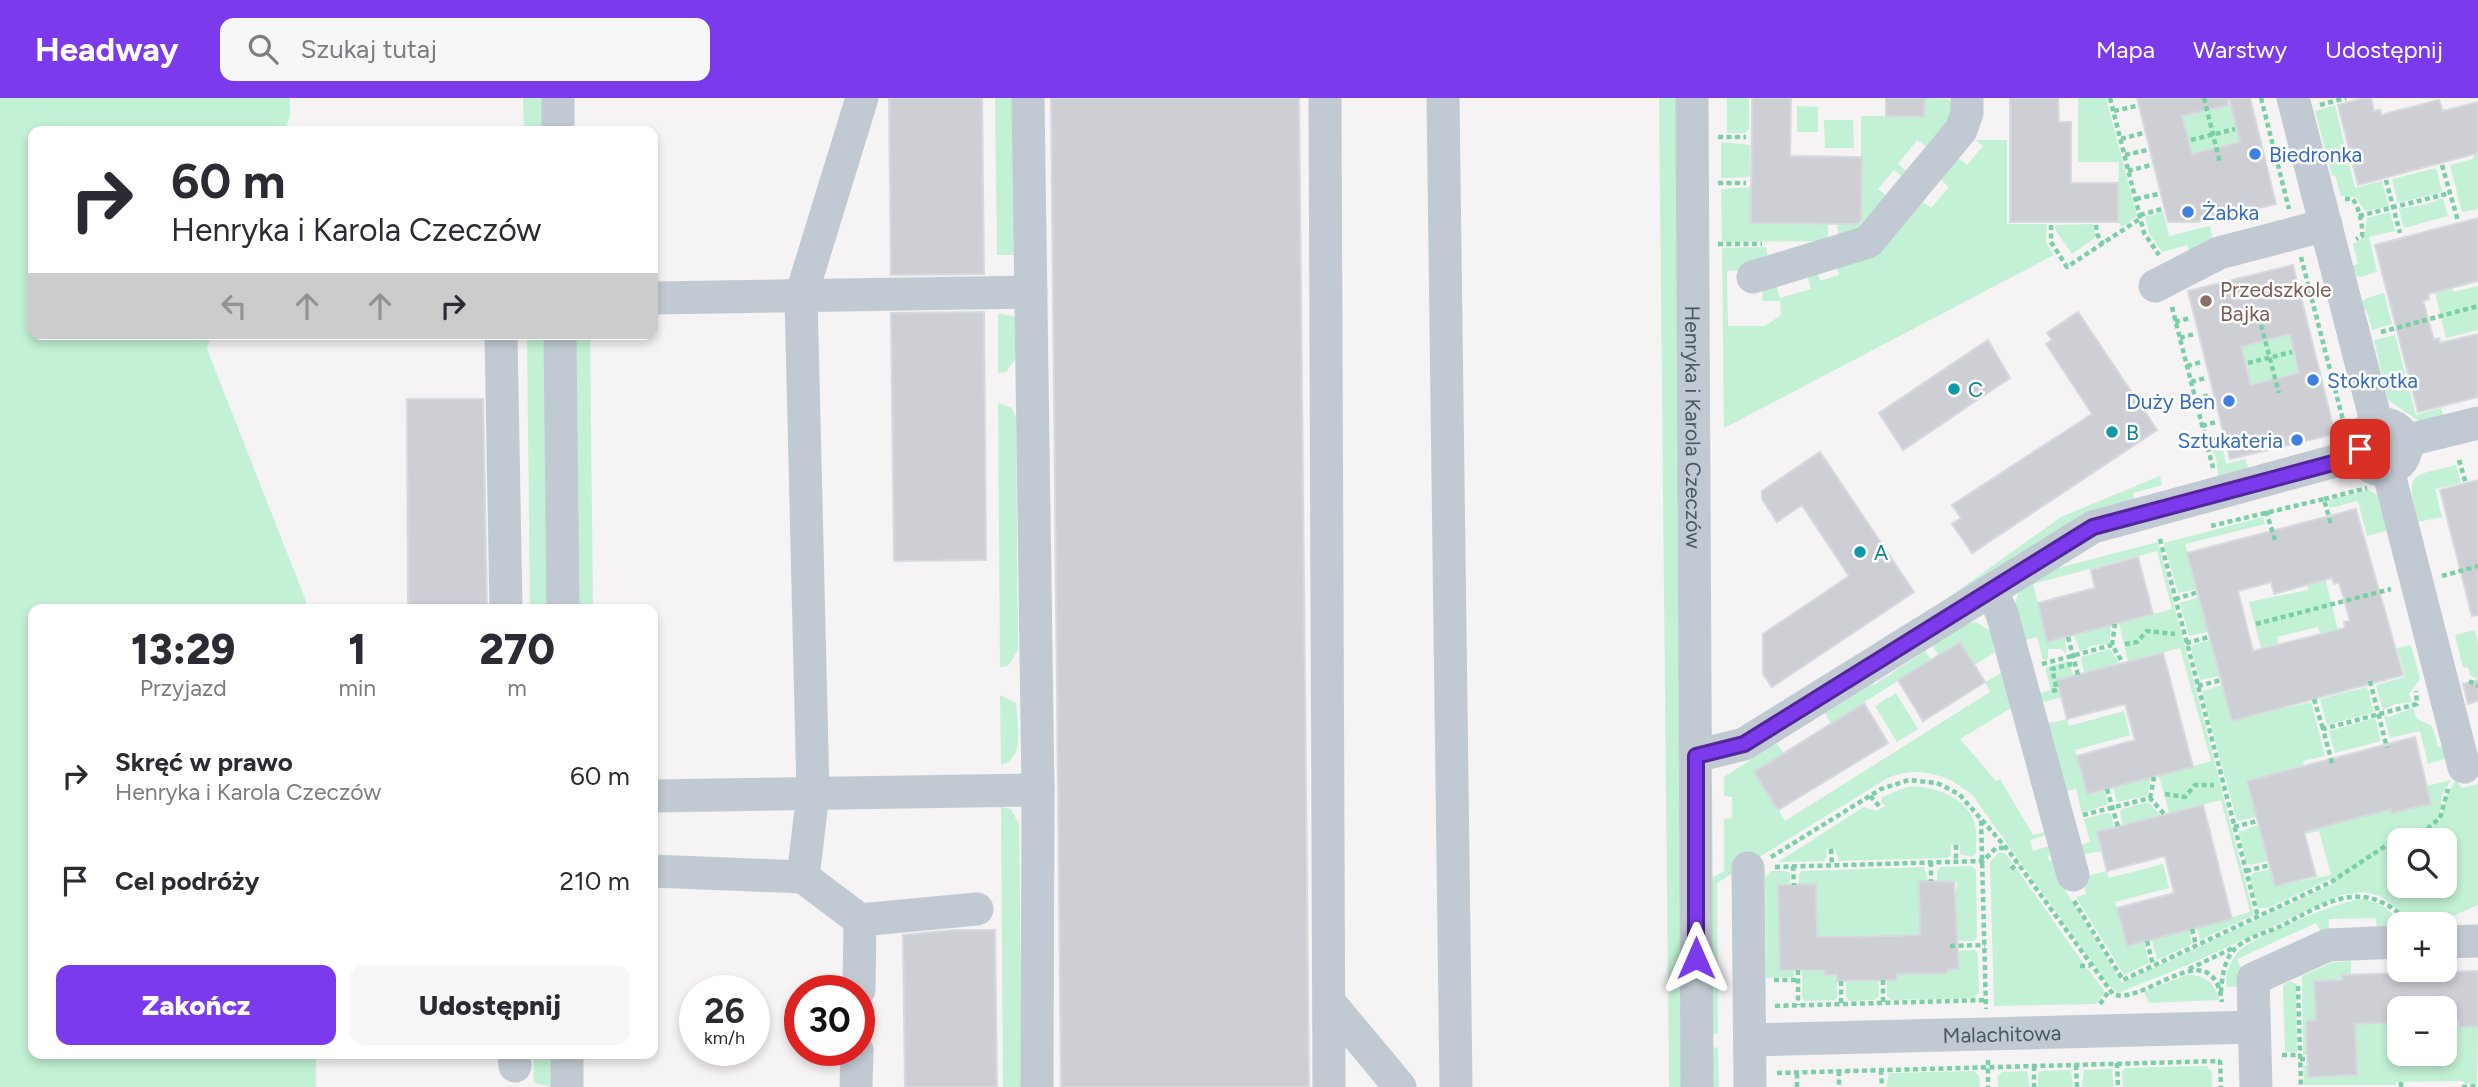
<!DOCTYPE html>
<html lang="pl">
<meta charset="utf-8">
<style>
:root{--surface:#fff;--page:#f7f7f7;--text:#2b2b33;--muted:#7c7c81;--accent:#7c3aed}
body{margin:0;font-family:Figtree,sans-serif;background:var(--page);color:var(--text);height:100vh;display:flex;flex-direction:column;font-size:26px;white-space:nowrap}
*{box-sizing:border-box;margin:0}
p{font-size:23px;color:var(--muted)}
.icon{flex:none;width:38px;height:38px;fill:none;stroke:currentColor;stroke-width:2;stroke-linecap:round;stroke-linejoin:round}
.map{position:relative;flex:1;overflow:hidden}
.details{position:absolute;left:28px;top:506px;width:630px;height:455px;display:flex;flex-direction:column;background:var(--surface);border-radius:14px;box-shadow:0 4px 10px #0003}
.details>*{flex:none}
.hud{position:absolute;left:28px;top:28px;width:630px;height:214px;border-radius:14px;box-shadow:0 4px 10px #0003;background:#fff;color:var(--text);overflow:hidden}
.tools{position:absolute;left:2387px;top:730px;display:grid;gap:14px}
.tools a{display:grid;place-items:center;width:70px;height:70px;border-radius:14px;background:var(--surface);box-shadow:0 4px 10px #0003;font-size:35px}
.speed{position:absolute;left:679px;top:877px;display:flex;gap:14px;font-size:35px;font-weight:700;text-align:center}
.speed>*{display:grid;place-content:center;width:91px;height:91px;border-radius:50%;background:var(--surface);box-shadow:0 4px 10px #0003;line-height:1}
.speed small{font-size:18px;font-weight:400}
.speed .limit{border:10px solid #d22;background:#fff;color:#111}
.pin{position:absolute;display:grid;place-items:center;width:60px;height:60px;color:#fff;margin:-30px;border-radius:14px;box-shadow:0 4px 10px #0006}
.me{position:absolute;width:77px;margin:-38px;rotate:0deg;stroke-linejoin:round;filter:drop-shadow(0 0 5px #0008)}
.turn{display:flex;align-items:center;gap:24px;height:147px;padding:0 28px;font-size:32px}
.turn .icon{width:91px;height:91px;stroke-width:2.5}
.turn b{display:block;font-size:49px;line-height:60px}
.lanes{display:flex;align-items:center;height:66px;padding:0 28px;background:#0003;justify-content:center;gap:35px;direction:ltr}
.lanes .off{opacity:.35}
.eta{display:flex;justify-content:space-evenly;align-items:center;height:119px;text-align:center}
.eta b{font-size:42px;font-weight:800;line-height:49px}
.primary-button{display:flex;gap:14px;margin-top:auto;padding:14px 28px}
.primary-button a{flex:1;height:80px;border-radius:14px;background:var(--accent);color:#fff;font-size:28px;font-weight:800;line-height:80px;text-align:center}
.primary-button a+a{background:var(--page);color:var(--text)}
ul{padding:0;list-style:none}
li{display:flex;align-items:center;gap:21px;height:105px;padding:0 28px}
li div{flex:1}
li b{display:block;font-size:26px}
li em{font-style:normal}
header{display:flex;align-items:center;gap:42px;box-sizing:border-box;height:98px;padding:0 35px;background:var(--accent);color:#fff}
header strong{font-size:33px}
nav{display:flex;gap:38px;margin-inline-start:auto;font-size:24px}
.search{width:490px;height:63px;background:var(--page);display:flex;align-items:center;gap:18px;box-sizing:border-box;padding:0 24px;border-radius:14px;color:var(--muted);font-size:26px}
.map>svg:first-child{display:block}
.green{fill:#c3f1d5;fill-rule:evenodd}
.building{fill:#cdcfd5;stroke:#d7d9de;stroke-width:2;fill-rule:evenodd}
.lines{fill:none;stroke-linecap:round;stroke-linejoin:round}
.path{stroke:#7ad0a6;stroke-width:4.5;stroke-dasharray:5 3.5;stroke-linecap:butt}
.minor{stroke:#c1cad2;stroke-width:33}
.route-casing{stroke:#51269a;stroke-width:18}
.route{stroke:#7c3aed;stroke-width:12}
.shop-dot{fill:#3f7fe0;stroke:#fff;stroke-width:2.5}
.education-dot{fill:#8d6e63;stroke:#fff;stroke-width:2.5}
.culture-dot{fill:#0f9aa8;stroke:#fff;stroke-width:2.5}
.labels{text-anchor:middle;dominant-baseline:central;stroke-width:5;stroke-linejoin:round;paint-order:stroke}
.shop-label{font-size:21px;fill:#366cbe;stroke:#fff;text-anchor:start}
.education-label{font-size:21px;fill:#785e54;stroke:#fff;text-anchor:start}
.culture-label{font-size:21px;fill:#0d838f;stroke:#fff;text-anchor:start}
.street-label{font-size:21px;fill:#4a5661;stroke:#fff}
</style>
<header>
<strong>Headway</strong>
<div class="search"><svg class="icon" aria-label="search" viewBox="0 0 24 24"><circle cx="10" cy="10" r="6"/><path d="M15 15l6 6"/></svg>Szukaj tutaj</div>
<nav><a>Mapa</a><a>Warstwy</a><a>Udostępnij</a></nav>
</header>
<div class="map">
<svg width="2478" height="989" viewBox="0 0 2478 989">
<rect width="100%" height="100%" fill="#f5f3f3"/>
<!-- green -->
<path class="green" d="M0,0H290V18L285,33H33V236H212L207,251L306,503V511H33V956H316V989H0Z
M523,0H543V33H524Z
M995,0H1013L1014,157H997Z
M1659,0H1680L1685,989H1669Z
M1727,0H1749V31L1745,35H1727Z
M1925,0L1949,1L1956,15L1931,52L1917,42L1898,66L1911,77L1907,83L1894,72L1878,91L1891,102L1866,134L1839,139L1837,126H1861V18L1924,19Z
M2078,0H2106L2137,118L2122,129L2118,124L2119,64H2078Z
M2178,0H2208L2211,11L2231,6L2240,44L2196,74Z
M2335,7L2355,90L2382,83L2389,108L2365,113L2356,99L2341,98L2335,77L2332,78L2315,13Z
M1797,8L1818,9V34H1797Z
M1824,22H1853L1854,50H1825Z
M1976,42H2007V126H2047L2046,145L2054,157L1724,330L1722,150L1766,149L1769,165L1745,172L1727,173L1728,228H1765L1781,217L1780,203H1762L1763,193L1775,183L1780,200L1811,191L1806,174L1816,171L1820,183L1839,177L1836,165L1918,100L1931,110L1949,89L1937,78L1954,56L1967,67L1983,48Z
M1721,44L1750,47V79L1721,80Z
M2478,55V111L2462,114L2450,67L2473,61V57Z
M2436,70L2442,94L2398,105L2392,81Z
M1751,89V125H1828V143L1722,144L1721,91Z
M2443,100L2448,118L2404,130L2399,111L2428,106Z
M2163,114L2169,138L2210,128L2214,146L2190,157L2187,147L2162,154L2150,137L2145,119Z
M2390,114L2395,133L2369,139L2377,174L2360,179L2351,177L2346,169L2358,166L2353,146L2364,140L2367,120Z
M2093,126L2095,140L2072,156L2056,133L2055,127Z
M2451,186L2453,194L2478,188V232L2446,240L2434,191Z
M2384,195L2392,226L2372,232L2366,211L2357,213C2360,199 2371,199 2384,195Z
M998,215L1015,219L1016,260L1006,274L998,275Z
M2237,231L2271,241L2290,236L2299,275L2255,305Z
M527,236H546L548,511H530Z
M570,236H590L593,511H574Z
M2395,237L2416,317L2441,310L2444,320L2419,323L2388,302L2374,242Z
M998,305L1012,310L1016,319L1018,552L1008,568L1000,569Z
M2221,343L2226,366L2245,361L2248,369L2219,383L2216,360L2210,346Z
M2456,367L2461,385L2435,391L2442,419L2418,424C2406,373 2408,379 2456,367Z
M2160,378L2162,387L2133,395L2136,406L1917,522L2061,419Z
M2369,392L2380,399L2389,432L2367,438L2358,403L2330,410L2328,402Z
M2263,419L2265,426L2185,446L2197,491L2178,495L2164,445Z
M2158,444L2254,817L2200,842L2197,830L2250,814L2221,702L2169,715L2159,678L2211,663L2180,550L2128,564L2119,525L2172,511L2157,453L2033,486L2047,543L2065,539L2066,556L2061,551H2048V561L2043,562L2037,539L2025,542L2015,505L2019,493L2050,472Z
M2325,478L2338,533L2321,537L2318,529L2277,539L2279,550L2262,554L2249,504L2308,492L2306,483Z
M2199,499L2208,534L2189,538L2180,505Z
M1976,524L1992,534L1994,555L1974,567L1938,557L1932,547L1968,525Z
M2111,527L2109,546L2091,548L2080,554L2074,537Z
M2475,532L2478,546V581L2470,577L2468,569L2463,570L2455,537Z
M2210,542L2220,578L2200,582L2191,551L2193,547Z
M2411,547L2420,581L2409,596L2412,604L2395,606L2383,612L2376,587L2405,579L2397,550Z
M2110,551L2120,566L2084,575L2081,559Z
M1925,553L1931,562L1831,625L1825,615L1873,585L1874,587Z
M2068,563L2074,578L2062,599L2040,605L2034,597L2051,592L2045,570Z
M2002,575L2016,607L1960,641L1996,683L2000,681L2033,737L2050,733V736L2030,742L2033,753L2053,747L2056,755L2048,758L2049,763L2057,761L2065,792L2122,885L2333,786L2332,780L2268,810H2258L2250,780L2253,775L2271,771L2276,788L2331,777L2319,733L2305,736L2303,731L2328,716L2332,727L2361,719L2387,699L2392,715L2431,706L2427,688L2451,682L2442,697L2439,725L2446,698L2456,682L2462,690L2478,686V807L2435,826H2417L2380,798L2364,794L2341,797L2190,866L2118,895L2108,886L1973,698C1950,677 1916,666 1886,681L1717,785L1718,935L1712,937V949L1718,950L1719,989H1711L1710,781L1724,773V721L1732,720V699L1724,698V679L1776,645L1784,656L1755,674L1785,723L1990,594L1985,584ZM2399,742H2445V788H2399Z
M2222,587L2232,622L2311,604L2325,658L2303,663L2304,668L2247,683L2256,719L2237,723L2202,595L2205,592Z
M2367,589L2374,614L2327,627L2320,601Z
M1896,595L1918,631L1897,644L1875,608Z
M1000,597L1016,605C1017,626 1026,660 1001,667Z
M2413,610L2417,621L2432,628L2438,649L2451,646L2448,660L2428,666L2420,633L2390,640L2384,618L2389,619Z
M2124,613L2130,637L2075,652L2087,696L2104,692L2108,706L2082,715L2076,691L2059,695L2046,626L2067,621L2069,628Z
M2375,620L2381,643L2335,655L2329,633Z
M2151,680L2147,698L2117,704L2113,689Z
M1907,689C1931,686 1970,700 1975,727C1977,736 1976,746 1976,755L1972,759L1960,756V747H1951V756L1948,760L1839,763L1835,751H1826L1827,759L1823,763L1778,764L1864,709L1877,713L1885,708L1881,704L1882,699Z
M2148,704L2161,717L2123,727L2120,715L2122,711Z
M1001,709L1011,711L1019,726L1022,989H1003Z
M2107,715L2111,716L2114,730L2097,735L2101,753L2081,757L2074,749L2090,744L2084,721Z
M2258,727L2268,763L2250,767L2246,764L2239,734Z
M1999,754L2006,756L2012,765L2009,768L2012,773L2016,770L2084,866H2079L2080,868L2088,871L2105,894L2096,906L1994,908L1990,764Z
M2163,766L2169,790L2115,804L2127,848L2144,844L2149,865L2124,877L2076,799L2086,796L2082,779L2107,773L2109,780Z
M1972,768L1976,772L1977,839L1974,843H1950L1957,785L1937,784V773L1940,769Z
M1924,769L1928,783H1919L1920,837L1817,839L1816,787H1799V776L1802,773Z
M1771,773H1786L1790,776V787L1778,788L1780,872H1794L1793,879L1766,880L1765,779Z
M2364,801L2380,806L2406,826H2399V836L2377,833L2376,820L2329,821L2328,837H2323L2316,825L2237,861L2245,878V889H2227C2224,877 2230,864 2238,854C2252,839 2343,801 2364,801Z
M2189,832L2192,846L2157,862L2152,842Z
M1975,852L1978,856L1979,894L1974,900L1891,902L1887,898V882L1897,876L1959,871L1958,853Z
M2351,863V877L2342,882L2314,883L2316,922L2306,923L2307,957H2303L2302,878L2331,865Z
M1825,869L1826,877H1837V899L1835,902L1805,903L1802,900V870Z
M1878,876L1879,898L1875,902L1850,903L1846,899V883H1855L1856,877Z
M2186,877C2204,876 2215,884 2219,902L2149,905L2144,894Z
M2290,883L2296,886L2297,954H2285L2283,887Z
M2445,922H2459L2460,929L2478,928L2477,986H2465L2463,983L2396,984V987H2304L2303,967H2308L2309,979L2357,977L2355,926L2399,924V956H2445Z
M533,956H553V989L534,985Z
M2207,968L2212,974V989H2123L2122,973L2125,970Z
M2112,971L2114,989H2082L2084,972Z
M2071,972L2073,989H2038V975L2041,973Z
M1974,973L1979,978L1980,989H1886L1889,975Z
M2027,973L2030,989H1998L1997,979L2002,974Z"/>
<!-- building -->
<path class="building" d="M889,0H982L984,176L891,177Z
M1051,0H1299L1309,989H1061Z
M1752,0H1791L1790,58L1862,59L1861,122L1858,126L1751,125Z
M1886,0H1925L1924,19L1886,18Z
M2010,0H2058L2059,24H2071V85H2118V124H2010Z
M2137,0H2227L2228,7L2182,18L2192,56L2240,44L2229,0H2250L2276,106L2198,124H2168Z
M2364,0H2371L2374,13L2380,12L2381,17L2439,2L2443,13L2478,4V55L2358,87L2338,7Z
M2478,120V183L2428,196L2429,201L2423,203L2434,242L2439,240L2440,245L2478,236V299L2418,314L2375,147Z
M2293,167L2335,336L2230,361L2188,193ZM2290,236L2299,275L2251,287L2241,249Z
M984,214L986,462L894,463L891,215Z
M2078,214L2157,332L1972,455L1952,426L1961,420L1952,407L2092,316L2046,246L2052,242L2047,235Z
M1988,242L2010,280L1903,352L1879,315Z
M407,301H483L487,511H408Z
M1820,354L1914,494L1772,589L1763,576V536L1849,478L1802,407L1777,424L1762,401V393Z
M2478,382V517L2472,518L2440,392Z
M2356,411L2403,577L2232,623L2187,455ZM2332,480L2334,486L2339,484L2350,523L2344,524L2345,530L2253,553L2238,493L2271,484L2274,496Z
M2138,459L2153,516L2047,544L2038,505L2095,490L2091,472Z
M1960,544L1985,584L1923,623L1898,582Z
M2163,555L2193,669L2087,696L2077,658L2135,642L2125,606L2067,621L2057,582Z
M2478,582V603L2468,606L2463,586Z
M1864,605L1888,645L1778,712L1754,674Z
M2415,639L2431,706L2392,715L2391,711L2304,734L2316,778L2275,788L2247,683Z
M2203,707L2232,821L2127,848L2117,810L2174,795L2165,758L2107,773L2097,734Z
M1919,783L1954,784L1959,871L1947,872V875L1897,876V882L1837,883V877H1825V872H1780L1778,787L1816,786L1817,839H1854L1920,837Z
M955,832H995L997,989H905L903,837Z
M2478,873V928L2459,929V922H2445V910H2399V924L2355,926L2357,977L2308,979L2306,923L2316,922L2314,883L2342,882V877Z"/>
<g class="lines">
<!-- path -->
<path class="path" d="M2110,0L2144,135L2159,157
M2204,0L2220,65
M2261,0L2289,111
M2320,7L2346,0
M2114,13L2136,8
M1718,39H1746
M2121,41L2143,35
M2191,42L2235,31
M2125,57L2147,52
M2442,67L2458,123
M2128,73L2151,67
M2386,82L2400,135
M1718,85H1746
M2136,101L2158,96
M2345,101H2353C2359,111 2363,126 2362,138L2356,141
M2140,117L2162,111
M2359,118L2450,95
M2051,127V144L2067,169L2141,120
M2096,127L2097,136L2103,146
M1718,146H1762
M2301,159L2344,326L2341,333
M2172,209L2213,370
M2175,224L2190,220
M2261,227L2279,295
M2381,234L2478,208
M2180,240L2194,236
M2248,265L2292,254
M2187,268L2201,264
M2191,284L2205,280
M2195,301L2209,297
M2202,328L2216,324
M2206,343L2220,340
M2459,362L2466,386
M2324,401L2367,390
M2266,413L2275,442
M2211,428L2324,401L2331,427
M2160,441L2258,819
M2442,478L2478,468
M2175,501L2198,494
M2256,526L2391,491
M2068,539L2078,577
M2186,545L2209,539
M2125,546L2137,544L2147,533L2175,536
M2112,547L2115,526
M2042,566L2112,547L2123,565
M2370,583L2387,650
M2469,583L2478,588
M2198,588L2221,582
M2052,593L2057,592L2052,571L2075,565
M2314,601L2323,631
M2332,665L2323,631L2417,606L2416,593
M2107,691L2118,729
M2165,696L2185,699L2195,687H2214
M1870,698L1881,710
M2150,700L2154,679
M2083,717L2150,700L2165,717
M1982,722L2008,752L2113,896C2144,909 2212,831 2222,904
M2234,729L2257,723
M1956,747V763
M1831,751L1832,767
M1771,759L1881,691L1909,682L1937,685L1959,696L1981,721L1986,911
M1931,764V783
M1793,768L1794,787
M1775,769L1983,763L1996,750H2006
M2011,771L2018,765
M2246,773L2270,767
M2074,803L2123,882L2331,784L2396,741L2428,730L2440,720L2448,691
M2192,831L2196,847
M2147,843L2153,867
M1950,848L1985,847
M2080,868H2090
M2189,871L2235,849
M1798,872V907
M2432,872V875
M1774,882H1798
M1883,882V905
M1841,883V906
M2298,888L2301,989
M2221,894C2222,880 2224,859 2237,849C2248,839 2268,834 2281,828C2323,807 2358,780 2401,817
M2100,906L2109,893
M1775,908L1986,902
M2282,957H2300
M2300,961H2308
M1988,962V989
M2220,962L2221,989
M2117,965L2118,989
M2076,967L2077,989
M2034,968V989
M1881,972L1882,989
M1839,973V989
M1777,975L2220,963
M2401,984V989
M1797,989V975
M2462,989L2478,988"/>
<!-- minor -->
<g class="minor">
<path d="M558,0V33"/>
<path d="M1028,0L1038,692L1037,989"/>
<path d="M1325,0L1329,989"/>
<path d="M1443,0L1456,989"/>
<path id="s1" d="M1692,0L1697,989"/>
<path d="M2293,0L2377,327"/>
<path d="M1753,179L1868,144L1961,32L1967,15V0"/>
<path d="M2155,188L2219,155L2326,127"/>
<path d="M653,200L1031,194"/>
<path d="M501,236L506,511"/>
<path d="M560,236L563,511"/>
<circle cx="2383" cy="349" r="23"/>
<path d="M2405,343L2478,325"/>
<path d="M2388,372L2464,669"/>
<path d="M1992,493L2002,516L2073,777"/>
<path d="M1696,658L1744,646L2093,429L2361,356"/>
<path d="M653,698L1038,692"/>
<path d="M1748,770L1750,989"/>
<path d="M653,773L803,779"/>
<path d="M860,822L977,811"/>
<path d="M2445,844L2478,843"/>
<path d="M859,892L860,822L803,779L813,695L801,198L862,0"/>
<path d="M1329,904L1400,989"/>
<path id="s2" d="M1750,942L2254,929"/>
<path d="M514,956L515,968"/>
<path d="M567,956V989"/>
<path d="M856,989L857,952"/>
<path d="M2256,989L2253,881L2328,847L2399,844"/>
</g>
</g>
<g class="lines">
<!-- route casing -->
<g class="route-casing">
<path id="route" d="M1696,860V658L1744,646L2093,429L2329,366L2361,356L2360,351"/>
</g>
<!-- route -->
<use href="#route" class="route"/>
</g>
<!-- markers -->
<g class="shop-dot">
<circle cx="2255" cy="56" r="7"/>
<circle cx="2188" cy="114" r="7"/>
<circle cx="2313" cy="282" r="7"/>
<circle cx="2229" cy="303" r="7"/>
<circle cx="2297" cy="342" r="7"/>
</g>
<circle class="education-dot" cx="2206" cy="203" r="7"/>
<g class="culture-dot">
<circle cx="1954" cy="291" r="7"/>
<circle cx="2112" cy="334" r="7"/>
<circle cx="1860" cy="454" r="7"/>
</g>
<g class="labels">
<!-- shop labels -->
<g class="shop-label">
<text x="2269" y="56">Biedronka</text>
<text x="2202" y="114">Żabka</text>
<text x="2327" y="282">Stokrotka</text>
<text x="2215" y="303" text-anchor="end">Duży Ben</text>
<text x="2283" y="342" text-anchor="end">Sztukateria</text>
</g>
<!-- education labels -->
<g class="education-label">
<text x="2220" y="191">Przedszkole<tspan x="2220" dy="24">Bajka</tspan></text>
</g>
<!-- culture labels -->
<g class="culture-label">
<text x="1968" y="291">C</text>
<text x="2126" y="334">B</text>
<text x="1874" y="454">A</text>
</g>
<!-- street labels -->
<g class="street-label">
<text stroke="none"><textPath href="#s1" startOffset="329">Henryka i Karola Czeczów</textPath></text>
<text stroke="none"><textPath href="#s2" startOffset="252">Malachitowa</textPath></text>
</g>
</g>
</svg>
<div class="tools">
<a><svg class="icon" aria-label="search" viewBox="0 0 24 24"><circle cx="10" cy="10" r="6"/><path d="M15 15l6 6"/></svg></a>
<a>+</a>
<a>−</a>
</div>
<div class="speed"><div>26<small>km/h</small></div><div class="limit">30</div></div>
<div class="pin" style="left:2360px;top:351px;background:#d93025"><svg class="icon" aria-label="arrive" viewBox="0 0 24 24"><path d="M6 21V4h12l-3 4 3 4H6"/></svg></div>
<svg class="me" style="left:1696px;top:860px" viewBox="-20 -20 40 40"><path d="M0-17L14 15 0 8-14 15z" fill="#7c3aed" stroke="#fff" stroke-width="4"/></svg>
<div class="hud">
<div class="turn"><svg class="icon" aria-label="right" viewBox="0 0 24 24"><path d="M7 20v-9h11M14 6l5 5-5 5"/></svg><div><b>60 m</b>Henryka i Karola Czeczów</div></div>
<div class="lanes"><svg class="icon off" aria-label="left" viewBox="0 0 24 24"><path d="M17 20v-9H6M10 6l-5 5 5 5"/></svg><svg class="icon off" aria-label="ahead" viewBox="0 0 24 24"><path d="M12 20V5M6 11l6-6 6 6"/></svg><svg class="icon off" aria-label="ahead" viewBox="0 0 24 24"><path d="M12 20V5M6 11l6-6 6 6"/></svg><svg class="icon" aria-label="right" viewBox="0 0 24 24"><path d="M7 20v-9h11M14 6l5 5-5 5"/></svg></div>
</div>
<section class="details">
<div class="eta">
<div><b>13:29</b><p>Przyjazd</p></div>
<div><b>1</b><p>min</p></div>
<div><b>270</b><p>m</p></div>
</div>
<ul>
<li><svg class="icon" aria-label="right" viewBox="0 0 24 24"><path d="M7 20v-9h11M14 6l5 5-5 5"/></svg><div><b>Skręć w prawo</b><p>Henryka i Karola Czeczów</p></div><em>60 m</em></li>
<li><svg class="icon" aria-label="arrive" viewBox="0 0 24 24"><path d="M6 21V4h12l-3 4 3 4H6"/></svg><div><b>Cel podróży</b></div><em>210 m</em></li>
</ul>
<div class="primary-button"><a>Zakończ</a><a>Udostępnij</a></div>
</section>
</div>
